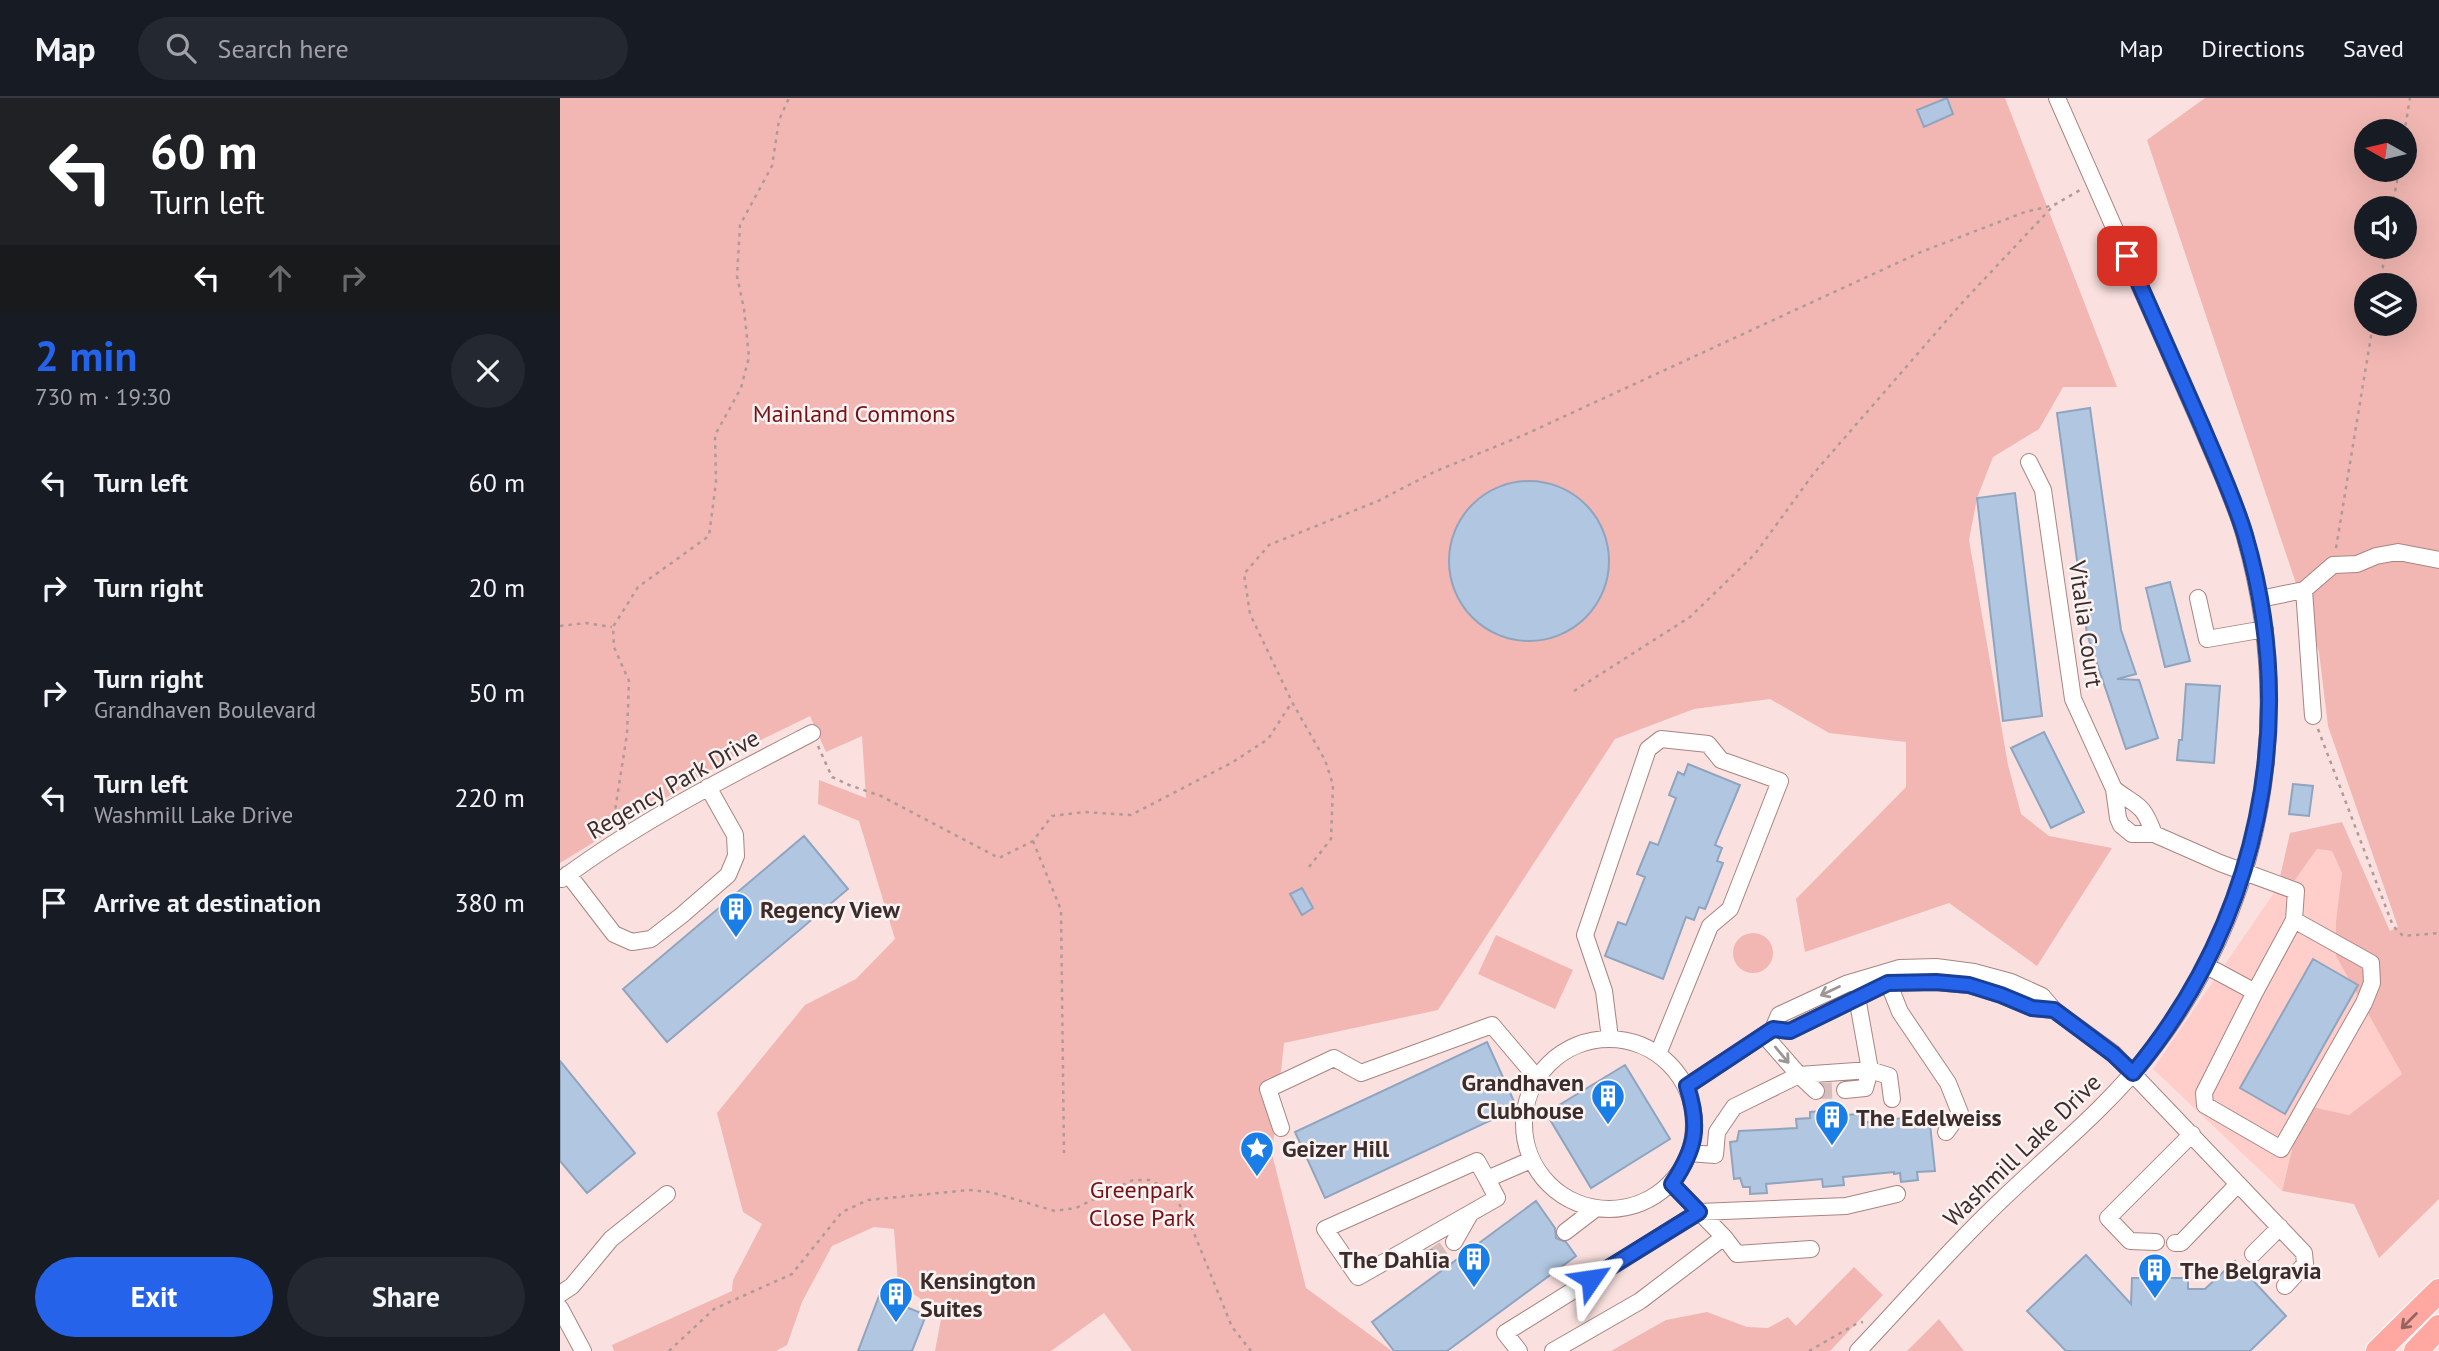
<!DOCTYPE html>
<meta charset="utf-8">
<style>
:root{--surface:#171b24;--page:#242831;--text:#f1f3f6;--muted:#9ea1a6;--line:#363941;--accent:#2563eb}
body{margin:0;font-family:"PT Sans",sans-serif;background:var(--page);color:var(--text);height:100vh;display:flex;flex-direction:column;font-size:26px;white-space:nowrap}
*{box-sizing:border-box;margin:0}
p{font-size:23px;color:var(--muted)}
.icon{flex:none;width:38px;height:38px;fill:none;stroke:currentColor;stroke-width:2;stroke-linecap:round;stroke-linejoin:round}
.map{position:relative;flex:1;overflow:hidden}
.sheet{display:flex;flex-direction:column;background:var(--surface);width:560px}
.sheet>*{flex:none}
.top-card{background:#202124;color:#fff;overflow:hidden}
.needle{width:46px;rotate:278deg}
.tools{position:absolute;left:1794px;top:21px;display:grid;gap:14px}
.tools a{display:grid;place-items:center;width:63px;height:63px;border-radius:50%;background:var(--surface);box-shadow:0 7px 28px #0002;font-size:35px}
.pin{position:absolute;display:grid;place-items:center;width:60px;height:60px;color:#fff;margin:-30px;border-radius:14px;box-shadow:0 4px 10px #0006}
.me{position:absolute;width:77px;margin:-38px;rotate:58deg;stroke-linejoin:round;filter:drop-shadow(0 0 5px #0008)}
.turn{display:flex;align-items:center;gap:24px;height:147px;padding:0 35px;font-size:32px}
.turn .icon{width:91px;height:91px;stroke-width:2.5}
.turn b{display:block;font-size:49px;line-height:60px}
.lanes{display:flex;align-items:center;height:66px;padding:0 35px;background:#0003;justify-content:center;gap:35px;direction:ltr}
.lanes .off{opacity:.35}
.round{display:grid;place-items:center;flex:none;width:74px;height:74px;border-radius:37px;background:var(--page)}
.overview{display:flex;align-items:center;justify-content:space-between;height:119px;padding:0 35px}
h1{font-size:42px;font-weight:600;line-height:52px;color:var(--accent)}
.primary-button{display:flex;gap:14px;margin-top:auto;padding:14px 35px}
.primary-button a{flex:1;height:80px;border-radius:42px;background:var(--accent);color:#fff;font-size:28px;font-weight:600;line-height:80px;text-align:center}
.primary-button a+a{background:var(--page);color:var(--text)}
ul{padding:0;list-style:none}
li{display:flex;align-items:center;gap:21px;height:105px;padding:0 35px}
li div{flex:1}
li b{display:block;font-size:26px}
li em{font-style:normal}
header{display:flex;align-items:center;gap:42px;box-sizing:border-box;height:98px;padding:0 35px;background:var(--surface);border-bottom:2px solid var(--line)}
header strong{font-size:33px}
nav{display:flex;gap:38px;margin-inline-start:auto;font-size:24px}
.search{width:490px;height:63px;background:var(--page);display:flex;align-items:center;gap:18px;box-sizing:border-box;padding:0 24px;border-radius:38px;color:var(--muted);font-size:26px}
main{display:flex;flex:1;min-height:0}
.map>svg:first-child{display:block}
.built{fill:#ffceca}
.green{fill:#f2b7b2;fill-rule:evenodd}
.building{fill:#b0c6e1;stroke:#8fa4bf;stroke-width:2}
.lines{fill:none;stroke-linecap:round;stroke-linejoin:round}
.minor-tunnel{stroke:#d4bdbb;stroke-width:16;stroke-dasharray:16 8;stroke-linecap:butt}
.minor-casing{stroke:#a98481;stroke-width:18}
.highway-casing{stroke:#fff;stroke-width:26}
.path{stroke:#af9a98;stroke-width:2.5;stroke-dasharray:3.5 5;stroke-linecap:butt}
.minor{stroke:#fff;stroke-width:16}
.highway{stroke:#ffa8a1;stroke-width:24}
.oneway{stroke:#9e9695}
.oneway2{stroke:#946460}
.route-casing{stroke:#184099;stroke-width:18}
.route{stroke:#2563eb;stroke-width:12}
.labels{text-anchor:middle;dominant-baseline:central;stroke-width:5;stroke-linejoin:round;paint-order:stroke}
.park-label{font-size:24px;fill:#751117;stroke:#fbf3f2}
.street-label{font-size:24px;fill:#3c2c2b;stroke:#fbf3f2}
.poi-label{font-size:24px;font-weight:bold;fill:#3c2c2b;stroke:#fbf3f2;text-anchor:start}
</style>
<header>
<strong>Map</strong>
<div class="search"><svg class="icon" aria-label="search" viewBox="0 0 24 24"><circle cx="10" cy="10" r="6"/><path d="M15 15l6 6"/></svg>Search here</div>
<nav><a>Map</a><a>Directions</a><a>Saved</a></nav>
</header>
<main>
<section class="sheet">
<div class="top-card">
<div class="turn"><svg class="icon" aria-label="left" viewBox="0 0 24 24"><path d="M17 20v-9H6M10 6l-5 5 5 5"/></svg><div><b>60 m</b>Turn left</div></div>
<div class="lanes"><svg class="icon" aria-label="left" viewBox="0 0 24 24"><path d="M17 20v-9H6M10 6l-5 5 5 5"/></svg><svg class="icon off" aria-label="ahead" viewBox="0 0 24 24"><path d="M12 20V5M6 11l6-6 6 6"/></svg><svg class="icon off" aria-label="right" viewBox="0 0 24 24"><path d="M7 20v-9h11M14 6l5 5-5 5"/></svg></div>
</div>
<div class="overview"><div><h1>2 min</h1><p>730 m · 19:30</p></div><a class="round"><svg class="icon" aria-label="close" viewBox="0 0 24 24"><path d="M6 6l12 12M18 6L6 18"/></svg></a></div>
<ul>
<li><svg class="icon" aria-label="left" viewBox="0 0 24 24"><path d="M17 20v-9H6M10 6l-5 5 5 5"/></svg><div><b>Turn left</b></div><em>60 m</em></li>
<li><svg class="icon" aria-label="right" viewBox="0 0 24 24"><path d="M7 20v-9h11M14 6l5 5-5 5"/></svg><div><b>Turn right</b></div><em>20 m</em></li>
<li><svg class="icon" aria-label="right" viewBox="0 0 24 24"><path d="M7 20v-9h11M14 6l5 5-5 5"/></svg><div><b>Turn right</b><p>Grandhaven Boulevard</p></div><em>50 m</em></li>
<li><svg class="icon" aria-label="left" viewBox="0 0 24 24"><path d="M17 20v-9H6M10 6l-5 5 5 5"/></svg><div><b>Turn left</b><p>Washmill Lake Drive</p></div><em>220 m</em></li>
<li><svg class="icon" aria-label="arrive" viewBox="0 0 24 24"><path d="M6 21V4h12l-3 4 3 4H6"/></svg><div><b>Arrive at destination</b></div><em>380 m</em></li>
</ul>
<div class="primary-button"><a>Exit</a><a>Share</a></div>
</section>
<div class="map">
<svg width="1879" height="1253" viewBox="0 0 1879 1253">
<rect width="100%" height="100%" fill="#fae1df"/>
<!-- built -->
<path class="built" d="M1757,751L1772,753L1782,775L1781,792L1801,901L1842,976L1789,1017L1743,1007L1722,1093L1593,971L1718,789L1735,782Z"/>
<!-- green -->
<path class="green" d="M0,0H1445L1557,289H1503L1479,331L1433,359L1417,400L1409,442L1448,667L1461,716L1489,738L1552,750L1477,868L1389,805L1245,854L1236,801L1346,689V644L1269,635L1210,601L1134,611L1055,641L878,912L724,945L712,1056L746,1190L832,1253H572L544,1215L491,1253H375L382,1216L338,1185L334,1131L314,1129L272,1148L242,1204L227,1247L216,1253H54L52,1247L172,1193L173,1182L202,1126L183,1114L157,1015L245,907L296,881L335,841L299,723L258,706L259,682L306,700L302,638L266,654L250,618L195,645L0,765Z
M1645,0H1879V1101L1819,1160L1794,1106L1722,1093L1743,1007L1789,1017L1842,976L1776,858V824L1782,775L1772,753L1757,751L1735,782L1718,788L1730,735L1782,724L1830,833L1838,829L1768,628L1759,554L1587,42ZM1806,33H1844V72H1806ZM1806,110H1844V149H1806ZM1806,187H1844V226H1806Z
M1173 855a20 20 0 1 1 40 0a20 20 0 1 1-40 0Z
M936,837L1013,872L995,911L918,876Z
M1294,1169L1323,1197L1270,1253H1051L1106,1222L1147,1214L1187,1229L1208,1230L1228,1219L1236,1228Z
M1379,1221L1404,1253H1347Z"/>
<!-- building -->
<path class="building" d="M1387,0L1393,16L1364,29L1357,12Z
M1530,310L1561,532L1576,576L1557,581L1579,582L1598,640L1566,651L1527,536L1497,315Z
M889 463a80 80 0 1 1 160 0a80 80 0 1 1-160 0Z
M1455,395L1482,618L1443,623L1417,400Z
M1610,484L1630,563L1605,569L1586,490Z
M1626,586L1660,588L1654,665L1617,662L1619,642H1622Z
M1484,634L1524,714L1491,730L1451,650Z
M1128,666L1180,687L1155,747L1162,750L1157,763L1163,765L1148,804L1145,811L1139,809L1134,822L1126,819L1103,881L1045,858L1058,824L1066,827L1085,779L1077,776L1090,744L1098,747L1116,700L1109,697L1118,674L1124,677Z
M1733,686L1753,688L1749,718L1729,716Z
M244,738L288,791L107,944L63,891Z
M742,790L753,810L742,817L730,796Z
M1753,861L1798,887L1725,1016L1680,990Z
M927,944L957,1010L765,1100L735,1034Z
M0,963L75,1055L27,1095L0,1063Z
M1065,967L1110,1041L1031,1090L986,1015Z
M1285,1011V1017L1299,1016L1300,1025L1369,1017L1375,1073L1357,1074L1358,1082L1341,1084L1340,1075L1334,1076V1074L1283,1079L1284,1087L1263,1089L1262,1081L1206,1086L1207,1095L1190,1096V1089H1183L1180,1080L1174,1081L1170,1044L1177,1043L1179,1033L1237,1030L1236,1021L1250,1020V1014Z
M976,1103L995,1130L996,1140L1006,1144L1016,1158L887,1253H834L812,1224Z
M1526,1157L1571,1206L1572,1180H1628V1191H1645L1675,1163L1726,1218L1690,1253H1506L1467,1213Z
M319,1198L366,1217L352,1253H298Z"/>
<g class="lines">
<!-- minor-tunnel -->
<path class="minor-tunnel" d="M1256,993L1285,992
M871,1160L894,1144"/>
<!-- minor casing -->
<g class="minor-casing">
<path id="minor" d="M1469,364L1483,392L1513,601L1554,691L1558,720L1561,727L1572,736H1594L1660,765L1736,793L1734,822
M1744,492L1773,467L1797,466L1816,458L1838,454L1879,462
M1638,500L1647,541L1705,531
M1700,501L1744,492L1753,618
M1554,691C1579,710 1582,704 1594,736
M8,776L54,836L72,844L91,841L122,817L168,777L176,758L175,737L148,689
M2,781C80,723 167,679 252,635
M1645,867L1695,894L1644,995L1645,1007L1721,1051L1804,905L1812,885L1811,865L1734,822L1695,894
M1326,879L1340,914L1388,985L1400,1015L1386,1034
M1213,931L1230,933L1328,885L1375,884L1409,887L1441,897L1472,910L1494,912
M1204,937L1239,977L1256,993
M1050,940L1044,893L1025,837L1088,651L1101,641L1148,646L1161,662L1220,683L1170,811L1150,828L1098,956
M964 1026a85 85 0 1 1 170 0a85 85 0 1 1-170 0Z
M1127,988L1213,931L1219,917L1286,886L1340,870L1376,869L1414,874L1451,884L1482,898L1494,912L1553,955L1744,1155L1745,1166L1725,1188
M1285,992L1305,990L1310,972L1297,899
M721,1030L708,991L774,960L801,975L932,927L977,980
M1129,1055L1155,1057L1157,1034L1174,1009L1239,977L1310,972L1329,978L1332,1001
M927,1081L937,1100L798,1179L765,1131L917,1063L927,1081L971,1062
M1112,1086L1164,1139
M1005,1134L1035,1111
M894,1144L910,1116
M1596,1144L1570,1143L1548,1120L1632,1036
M1615,1145H1621L1678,1086
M1693,1156L1720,1129
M835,1158L871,1160
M0,1196L12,1188L51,1141L107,1096
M0,1210L23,1253
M959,1253L945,1235L1139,1114L1286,1108L1337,1096
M993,1253L1080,1203L1164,1139L1177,1156L1251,1151
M1298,1253C1341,1208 1382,1160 1427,1116C1481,1062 1544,1014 1591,953C1706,805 1735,617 1685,439C1681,423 1674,407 1668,391C1648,342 1626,294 1605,245C1569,163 1533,81 1497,0"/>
</g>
<!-- highway casing -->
<g class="highway-casing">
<path id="highway" d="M1818,1253L1879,1193
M1856,1253L1879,1229"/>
</g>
<!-- path -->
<path class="path" d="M1844,36L1850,0
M1832,110L1839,72
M1820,187L1826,149
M1776,450L1813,226
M0,528L26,525L52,529
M1014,593L1130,519L1195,456L1254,375L1400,207L1494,107L1520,92
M1758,631L1833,828L1843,838L1879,835
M258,648L272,679L289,687L321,698L439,760L473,743L492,718L524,714L571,717L673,664L708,641L732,604
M54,719L67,636L69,583L54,549L53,529L78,489L149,438L156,384L155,337L181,290L189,259L184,211L177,178L180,127L212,68L219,22L229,0
M473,743L501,812L504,1055
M749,769L771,741L773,687L765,662L732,604L690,516L684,476L709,447L818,403L874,374L966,336L1361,154L1465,114L1494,107
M109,1253L154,1211L232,1176L282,1114L308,1102L409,1092L430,1094L495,1113L516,1110L573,1082H589L609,1091L627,1118L672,1229L691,1253
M1249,1253L1296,1226L1303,1224"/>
<!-- minor -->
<use href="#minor" class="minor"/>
<!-- highway -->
<use href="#highway" class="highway"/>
</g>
<!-- one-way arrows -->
<defs><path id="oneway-shaft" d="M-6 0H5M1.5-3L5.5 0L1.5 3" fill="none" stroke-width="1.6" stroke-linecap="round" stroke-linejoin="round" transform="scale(1.75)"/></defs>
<g class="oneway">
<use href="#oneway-shaft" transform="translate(1270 893) rotate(155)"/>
<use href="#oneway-shaft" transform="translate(1222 957) rotate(50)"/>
</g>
<use class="oneway2" href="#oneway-shaft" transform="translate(1849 1223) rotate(135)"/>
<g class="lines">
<!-- route casing -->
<g class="route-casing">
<path id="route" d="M1031,1181L1139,1114L1112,1086C1136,1050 1140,1029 1127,988L1213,931L1230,933L1328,885L1376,884L1409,887L1441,897L1472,910L1494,912L1553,956L1573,975C1699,823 1740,626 1685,437C1674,400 1657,364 1642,328C1617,272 1592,215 1567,158"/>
</g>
<!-- route -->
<use href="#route" class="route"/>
</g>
<!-- icons -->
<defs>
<g id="building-pin" transform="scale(1.75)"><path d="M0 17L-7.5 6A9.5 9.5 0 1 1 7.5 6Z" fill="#1a7ee7" stroke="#fbf3f2"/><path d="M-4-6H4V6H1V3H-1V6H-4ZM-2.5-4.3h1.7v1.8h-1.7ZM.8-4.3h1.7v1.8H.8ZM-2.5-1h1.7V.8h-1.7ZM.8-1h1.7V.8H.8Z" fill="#fff"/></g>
<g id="sight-pin" transform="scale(1.75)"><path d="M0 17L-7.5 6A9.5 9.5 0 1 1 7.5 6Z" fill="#1a7ee7" stroke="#fbf3f2"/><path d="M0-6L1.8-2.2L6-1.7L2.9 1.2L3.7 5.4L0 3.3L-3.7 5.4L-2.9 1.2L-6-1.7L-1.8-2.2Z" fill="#fff"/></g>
</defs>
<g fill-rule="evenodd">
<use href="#building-pin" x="176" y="811"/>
<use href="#building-pin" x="1048" y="998"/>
<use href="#building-pin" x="1272" y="1019"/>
<use href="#sight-pin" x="697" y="1050"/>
<use href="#building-pin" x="914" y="1161"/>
<use href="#building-pin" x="1595" y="1172"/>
<use href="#building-pin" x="336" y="1196"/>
</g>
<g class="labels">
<!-- park labels -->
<g class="park-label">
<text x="294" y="315">Mainland Commons</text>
<text x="582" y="1091">Greenpark<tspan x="582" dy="28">Close Park</tspan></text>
</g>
<!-- street labels -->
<g class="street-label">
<text transform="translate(1526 526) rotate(82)">Vitalia Court</text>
<text transform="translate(113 686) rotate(-30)">Regency Park Drive</text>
<text transform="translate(1462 1052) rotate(-44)">Washmill Lake Drive</text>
</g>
<!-- poi labels -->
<g class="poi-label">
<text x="200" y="811">Regency View</text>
<text x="1024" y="984" text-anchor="end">Grandhaven<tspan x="1024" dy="28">Clubhouse</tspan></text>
<text x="1296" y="1019">The Edelweiss</text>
<text x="722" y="1050">Geizer Hill</text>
<text x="890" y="1161" text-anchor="end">The Dahlia</text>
<text x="1620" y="1172">The Belgravia</text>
<text x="360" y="1182">Kensington<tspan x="360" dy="28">Suites</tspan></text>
</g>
</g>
</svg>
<div class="tools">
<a><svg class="needle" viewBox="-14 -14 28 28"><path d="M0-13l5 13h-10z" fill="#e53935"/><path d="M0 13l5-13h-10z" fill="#9ea1a6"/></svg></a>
<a><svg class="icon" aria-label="sound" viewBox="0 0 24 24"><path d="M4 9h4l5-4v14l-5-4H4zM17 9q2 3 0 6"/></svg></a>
<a><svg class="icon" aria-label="layers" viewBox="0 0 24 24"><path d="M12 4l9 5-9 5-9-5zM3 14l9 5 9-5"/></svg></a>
</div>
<div class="pin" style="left:1567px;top:158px;background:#d93025"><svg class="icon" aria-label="arrive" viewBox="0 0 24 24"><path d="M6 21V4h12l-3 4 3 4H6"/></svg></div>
<svg class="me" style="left:1031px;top:1181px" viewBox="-20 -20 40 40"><path d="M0-17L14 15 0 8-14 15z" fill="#2563eb" stroke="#fff" stroke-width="4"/></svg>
</div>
</main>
